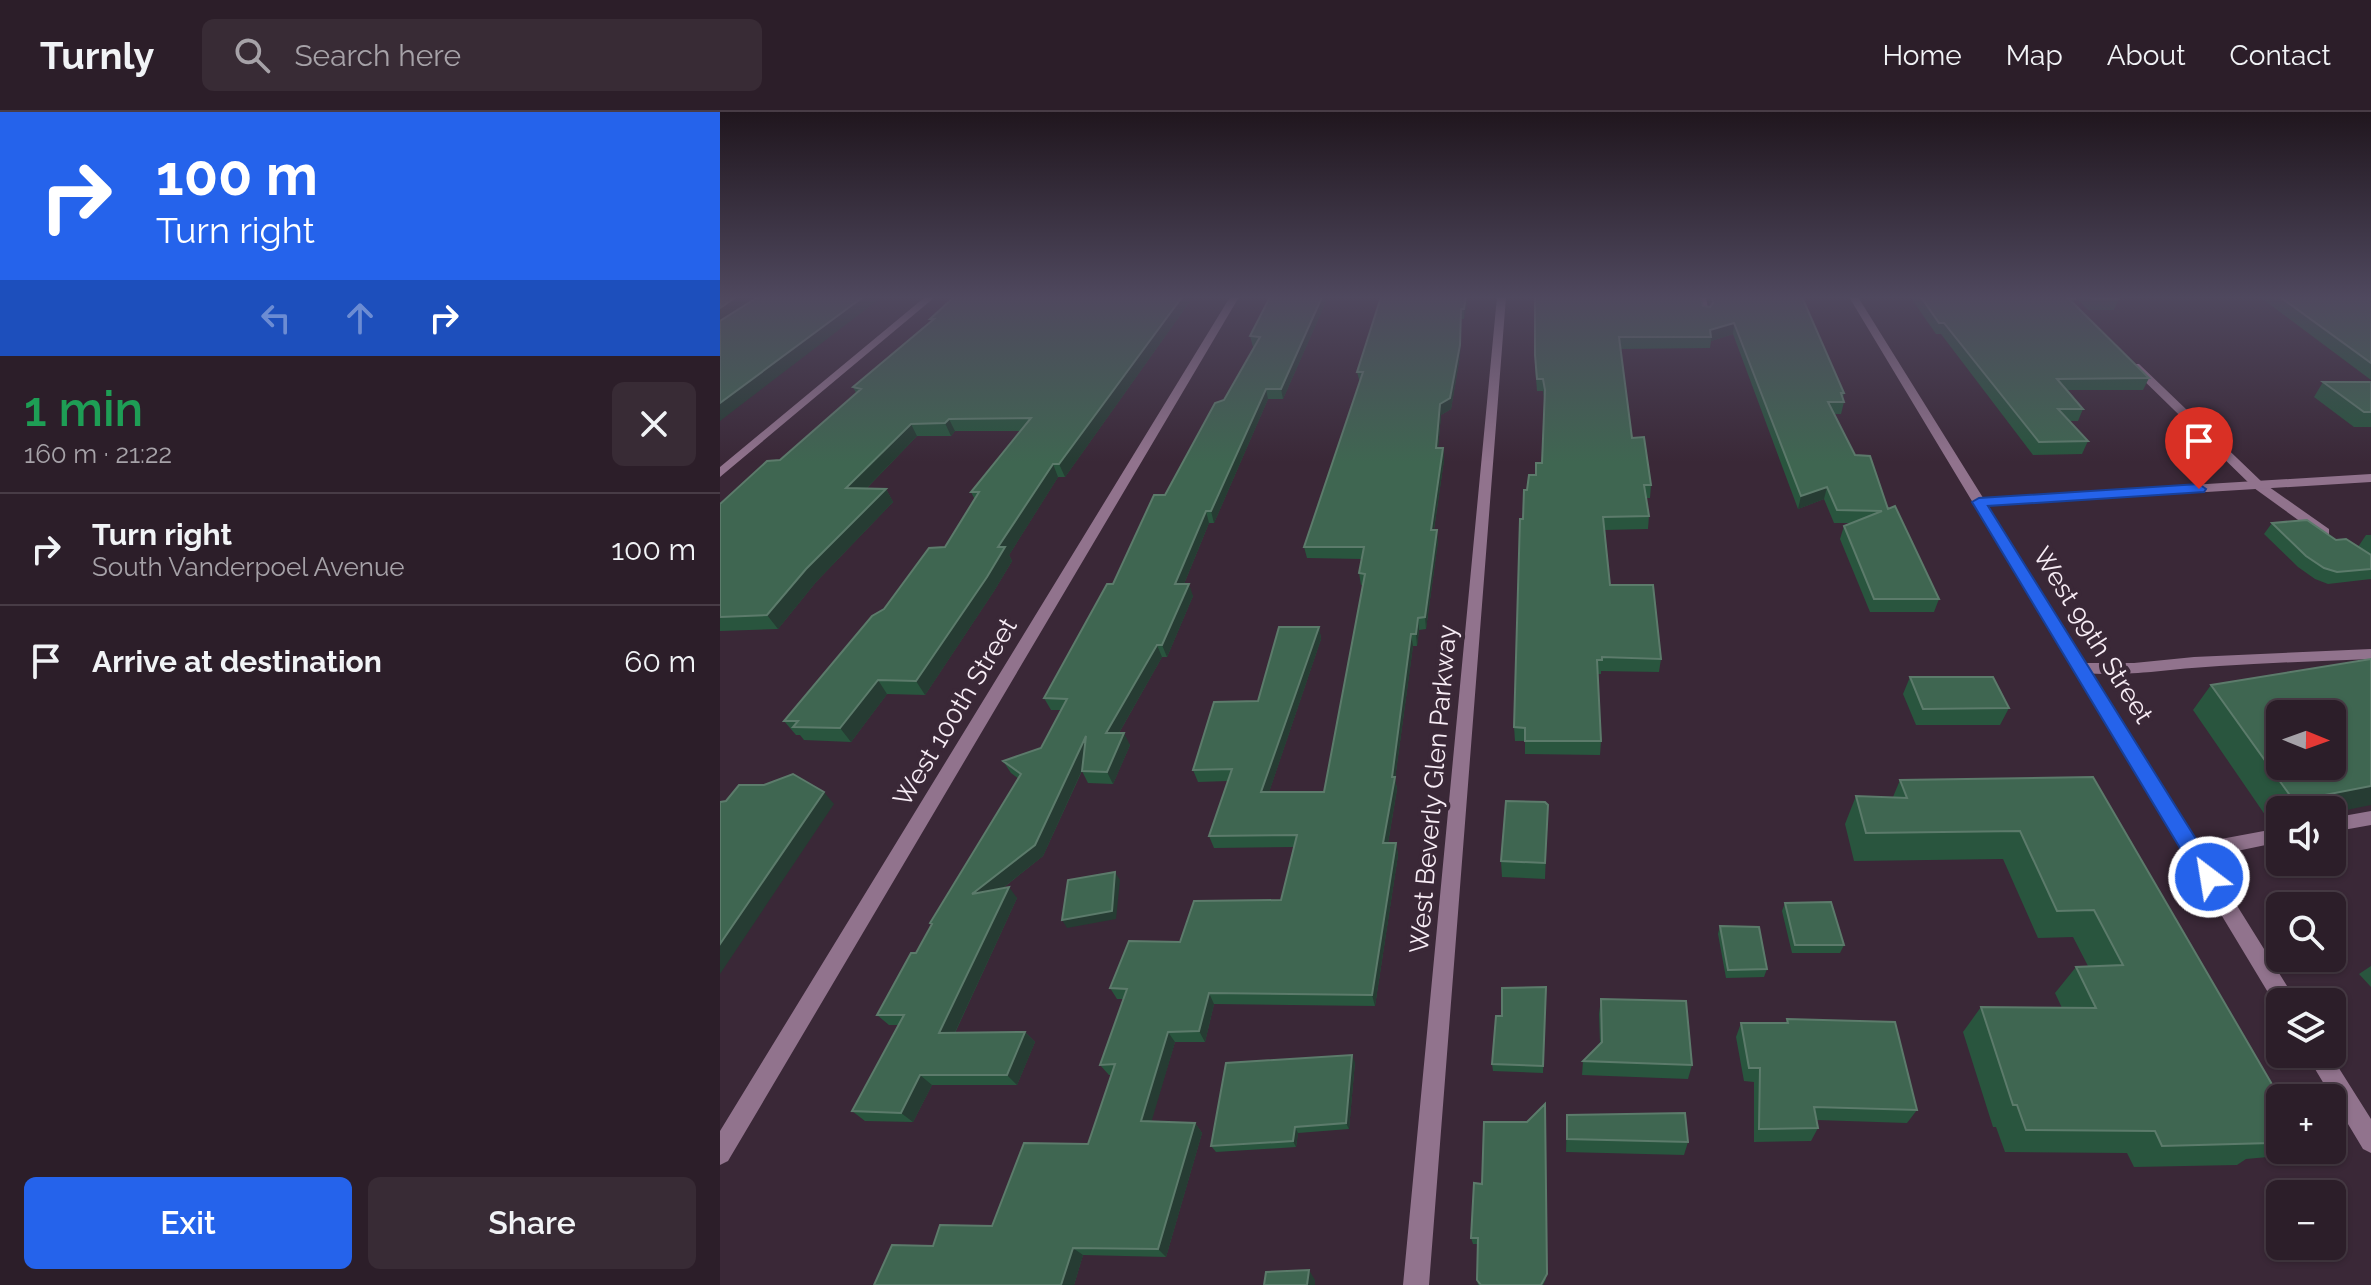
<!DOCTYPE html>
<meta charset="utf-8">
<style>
:root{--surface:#2c1e29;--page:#382b35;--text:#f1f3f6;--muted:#a6a2a8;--line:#483c46;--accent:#2563eb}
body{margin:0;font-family:Raleway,sans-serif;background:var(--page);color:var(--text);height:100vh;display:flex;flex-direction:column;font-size:30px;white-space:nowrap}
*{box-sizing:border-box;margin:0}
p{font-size:26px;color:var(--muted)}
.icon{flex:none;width:44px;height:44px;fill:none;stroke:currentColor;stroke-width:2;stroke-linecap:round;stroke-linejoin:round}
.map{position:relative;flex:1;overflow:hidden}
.sheet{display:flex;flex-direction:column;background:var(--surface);width:720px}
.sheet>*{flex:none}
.banner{background:#2563eb;color:#fff;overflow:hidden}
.needle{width:52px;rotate:91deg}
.fabs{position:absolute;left:1546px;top:588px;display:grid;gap:16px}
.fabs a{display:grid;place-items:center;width:80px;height:80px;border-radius:12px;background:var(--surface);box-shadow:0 2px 6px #0004,0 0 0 2px var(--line);font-size:40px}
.pin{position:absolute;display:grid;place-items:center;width:68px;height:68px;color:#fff;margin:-82px -34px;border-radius:50% 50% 50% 0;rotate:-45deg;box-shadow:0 0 8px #0007}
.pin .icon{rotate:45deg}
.me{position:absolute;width:88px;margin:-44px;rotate:329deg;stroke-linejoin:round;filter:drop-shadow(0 0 6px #0008)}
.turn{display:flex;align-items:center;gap:28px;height:168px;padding:0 24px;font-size:36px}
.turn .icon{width:104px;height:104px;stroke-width:2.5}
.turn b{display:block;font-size:56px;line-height:68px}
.lanes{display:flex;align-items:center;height:76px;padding:0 24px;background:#0003;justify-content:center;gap:40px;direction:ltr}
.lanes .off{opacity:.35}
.round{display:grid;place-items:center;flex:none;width:84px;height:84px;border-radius:12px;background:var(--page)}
.summary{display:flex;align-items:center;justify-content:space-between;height:136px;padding:0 24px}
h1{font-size:48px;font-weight:600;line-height:60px;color:#1e9e55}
.primary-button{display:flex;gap:16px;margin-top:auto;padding:16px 24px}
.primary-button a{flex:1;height:92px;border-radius:12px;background:var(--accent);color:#fff;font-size:32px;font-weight:600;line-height:92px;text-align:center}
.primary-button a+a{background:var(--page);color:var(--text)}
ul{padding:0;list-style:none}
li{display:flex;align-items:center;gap:24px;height:112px;padding:0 24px;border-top:2px solid var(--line)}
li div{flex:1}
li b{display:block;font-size:30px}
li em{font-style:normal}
header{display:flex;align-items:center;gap:48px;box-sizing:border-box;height:112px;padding:0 40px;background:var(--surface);border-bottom:2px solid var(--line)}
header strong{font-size:38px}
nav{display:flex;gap:44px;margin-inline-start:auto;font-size:28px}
.search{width:560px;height:72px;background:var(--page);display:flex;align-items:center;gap:20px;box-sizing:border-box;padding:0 28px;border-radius:12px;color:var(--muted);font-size:30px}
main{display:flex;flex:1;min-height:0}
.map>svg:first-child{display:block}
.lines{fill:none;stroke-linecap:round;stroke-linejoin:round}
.service{fill:#91738d;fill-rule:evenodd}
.minor{fill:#91738d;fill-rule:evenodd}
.tertiary{fill:#91738d;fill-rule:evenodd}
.wall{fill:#29553e}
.shaded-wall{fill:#263c33}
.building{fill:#3f6651;stroke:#5c7b6b;stroke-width:2;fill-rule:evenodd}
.route{fill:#2563eb;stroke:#184099;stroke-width:2}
.labels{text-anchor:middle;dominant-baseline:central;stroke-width:8;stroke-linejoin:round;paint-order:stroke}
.street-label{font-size:26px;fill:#f7ecf5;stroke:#3a2837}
</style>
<header>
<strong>Turnly</strong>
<div class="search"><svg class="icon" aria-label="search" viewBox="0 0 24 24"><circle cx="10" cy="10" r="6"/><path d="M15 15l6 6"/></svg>Search here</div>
<nav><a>Home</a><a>Map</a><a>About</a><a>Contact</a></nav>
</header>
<main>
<section class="sheet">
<div class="banner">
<div class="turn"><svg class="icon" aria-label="right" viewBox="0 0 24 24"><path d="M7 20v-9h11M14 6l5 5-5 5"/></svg><div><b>100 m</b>Turn right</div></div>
<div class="lanes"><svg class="icon off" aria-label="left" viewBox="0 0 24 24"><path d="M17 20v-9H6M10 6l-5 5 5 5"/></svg><svg class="icon off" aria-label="ahead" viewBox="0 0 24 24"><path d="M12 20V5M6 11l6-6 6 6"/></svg><svg class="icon" aria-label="right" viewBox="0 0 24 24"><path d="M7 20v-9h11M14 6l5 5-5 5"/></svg></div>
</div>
<div class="summary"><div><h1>1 min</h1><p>160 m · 21:22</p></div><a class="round"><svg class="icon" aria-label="close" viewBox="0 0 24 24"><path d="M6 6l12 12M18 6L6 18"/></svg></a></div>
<ul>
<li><svg class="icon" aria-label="right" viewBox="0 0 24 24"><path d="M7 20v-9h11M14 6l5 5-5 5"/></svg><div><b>Turn right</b><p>South Vanderpoel Avenue</p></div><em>100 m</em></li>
<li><svg class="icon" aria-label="arrive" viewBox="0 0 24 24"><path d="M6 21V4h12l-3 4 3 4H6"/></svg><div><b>Arrive at destination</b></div><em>60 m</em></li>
</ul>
<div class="primary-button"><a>Exit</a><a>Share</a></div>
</section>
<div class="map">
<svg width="1651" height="1173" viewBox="0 0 1651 1173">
<rect width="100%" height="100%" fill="#3a2837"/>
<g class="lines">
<!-- service -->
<path class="service" d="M977,185H986L989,203H983Z
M1411,252H1419L1542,370L1609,417V423H1599L1534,376L1411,256Z
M1651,537V547C1578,550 1504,552 1431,560C1415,561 1363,566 1353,556L1361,551H1414L1474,545Z
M1651,699V713L1612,720V706Z
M1560,716V730L1474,748L1467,745L1465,740L1467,735L1474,732Z"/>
<!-- minor -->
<path class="minor" d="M205,185H215L0,365V355Z
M510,185H519L8,1049L0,1053V1019Z
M777,185H786L709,1173H683Z
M1651,362V370L1259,394L1253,390L1259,386Z"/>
<!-- tertiary -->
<path class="tertiary" d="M1129,185H1138L1577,890H1560L1558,897Z
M1586,942H1610L1651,1007V1041L1643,1037Z"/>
</g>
<!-- wall -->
<path class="wall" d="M234,185H473L345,365H338L289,443L292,449L274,479L205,583L167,582L131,630L84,628L80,623H76L64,609L164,497L225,435L255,388L251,380L300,319H235L231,324H197L147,376L166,377L173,390L96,470L58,517L0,519V392L60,348L136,281L133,275L211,210L210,207Z
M550,185H608L563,287H548L494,411H489L464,472L473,484L447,545H442L399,621L410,633L393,672L368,671L362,659L323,744L283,776L297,786L235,921L305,920L315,930L297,973H212L193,1010L145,1009L132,999L178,913H169L157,903L196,841L212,813L210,811L299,667L291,661L283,649L321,636L341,598H331L324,586L393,472L445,383L504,288L534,235H533L530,224Z
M637,185H749L744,207H741L740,244L731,297L721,303L718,336H723L724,348L714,418L718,429L706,517L699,518L697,534H693L675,667L677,677L668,731H676L678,743L655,894L494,892L485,930H455L431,1009L475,1011L482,1021L446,1145L363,1143L354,1173H154L213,1134L272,1114L368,1032L391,963H389L380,953L403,887H397L390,876L460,830L561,788L574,735L494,736L489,724L508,669L478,670L473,658L538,589L599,515L601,527L549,680H604L643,473H641L639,461L642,447L587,446L584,435L640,271L637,260L661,186Z
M815,185L990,195L987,185H1082L1124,281L1123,286L1124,290L1121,302H1115L1135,343L1168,397L1219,487L1214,500H1150L1120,427L1124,414L1130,411H1114L1104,387L1078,397L1013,222L991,229L990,236L900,237L912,326L931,373L930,386H926L929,404L928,417L885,418L890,473L941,547L939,560L881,559V562H877L881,629L880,643L805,642V629H795L794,615L803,407L807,378L822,351L824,287L823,279H817L815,254Z
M1166,185H1353L1355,187L1353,191L1429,266L1423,278H1348L1363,297L1358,309H1350L1368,329L1362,342L1313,343L1221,222H1216L1191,186Z
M1355,185H1397L1399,187L1394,198H1368Z
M1540,185H1651V268Z
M1603,270H1651V315H1634L1594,285Z
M1552,411L1638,435L1646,423H1651V467L1608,472L1595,467L1578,455L1544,422Z
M1190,565L1289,596L1280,613H1196L1183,582Z
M1491,573L1612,698H1560V711L1552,713L1473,598Z
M1373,665L1560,986V1038L1548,1045L1526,1047L1517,1053L1414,1055L1407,1041L1285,1040L1276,1015H1273L1243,920L1261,895L1342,896L1335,881L1356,855L1368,854L1353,825L1318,826L1283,747L1134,749L1125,712L1136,684L1173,685L1180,668Z
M828,693L825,767L782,765L781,749Z
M1065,791L1124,833L1120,841H1072L1062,799Z
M1000,814L1047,857L1044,865L1006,866L998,822Z
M1651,854V875L1639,862Z
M826,875L823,961L773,959L772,952L782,904Z
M881,887L972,953L968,967L862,963L863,949L880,931L879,902Z
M1067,907L1197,998L1187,1011L1097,1008L1098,1016L1091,1029L1034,1030V970L1024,969L1016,925L1021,911H1066Z
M635,950L629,1017L578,1021L576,1035L496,1040L491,1034Z
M847,1003L968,1030L964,1043L846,1040Z
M754,1071L826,1167L823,1173H758L757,1168L758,1132H753L751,1126Z"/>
<!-- shaded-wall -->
<path class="shaded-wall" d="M16,185H38L0,211V196Z
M143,185H162L0,309V291Z
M462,185H473L345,365L339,352Z
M602,185H608L563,287L561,277Z
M746,185H749L744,207V197Z
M741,197L740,244L731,297L721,303L717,348L716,336L720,292Z
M1014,211L1013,222L991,229L990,218Z
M546,277L548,287L494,411L491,399Z
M229,307L235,319L231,324L225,311Z
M191,312L197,324L134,389L126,376Z
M723,336L724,348L712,430L711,418Z
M333,352L338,365L289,443L292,449L274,479L205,583L196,569L278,435Z
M1107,375L1104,387L1078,397L1081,384Z
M166,377L173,390L96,470L58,517L47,503L86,457Z
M486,399L489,411L459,484L455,472Z
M717,418L718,429L706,517L705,505Z
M469,472L473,484L447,545L442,533Z
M698,506L699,518L697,534L696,522Z
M599,515L601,527L545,692L541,680Z
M691,522L693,534L675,667L677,677L666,743L663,731Z
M437,533L442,545L392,633L386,621Z
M158,568L167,582L131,630L120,616Z
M404,621L410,633L393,672L387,660Z
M366,624L372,636L323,744L261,793L252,782Z
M1651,674V693L1612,701V698H1566L1574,689Z
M104,680L114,692L0,862V832Z
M1560,704V711L1552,713Z
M676,731L678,743L655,894L652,883Z
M395,760L400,768L396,807L347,816L342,808Z
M289,775L297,786L230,931L219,921Z
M489,881L494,892L485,930L479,919Z
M305,920L315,930L297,973L287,963Z
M448,920L455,930L429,1018L421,1009Z
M632,943L635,950L629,1017L626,1011Z
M200,963L212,973L193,1010L181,1001Z
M475,1011L482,1021L446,1145L438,1137Z
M575,1015L578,1021L576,1035L573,1029Z
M353,1136L363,1143L354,1173H341Z
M589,1158L595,1168V1173H587Z"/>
<!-- building -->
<path class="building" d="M0,185H16L0,196Z
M38,185H143L0,291V209Z
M234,185H462L339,352H333L278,435H285L267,465L196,569L158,568L120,616L73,615L78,609H64L152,504L164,497L209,436L225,435L259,380H251L311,306L229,307L225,311L191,312L126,376L166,377L86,457L47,503L0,505V392L47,349L60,348L141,277L133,275L214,207H210Z
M550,185H602L561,277H546L491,399H486L455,472H469L442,533H437L386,621H404L387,660L362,659L366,624L315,733L252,782L289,775L219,921L305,920L287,963H200L181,1001L132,999L184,903H157L191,841H196L212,812L210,811L301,662L283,649L321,636L347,587L324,586L387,472H393L434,383H445L495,291L504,288L540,225L530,224Z
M661,185H746L744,197H741L740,233L730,286L720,292L716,336H723L711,418H717L705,505L698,506L696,522H691L672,665H675L663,731H676L652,883L489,881L479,919L448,920L421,1009L475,1011L438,1137L353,1136L341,1173H154L172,1133L213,1134L220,1113L272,1114L304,1031L368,1032L395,952L380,953L407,877L390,876L409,829L460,830L474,789L561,788L577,723L489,724L512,657L473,658L494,590L538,589L559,515H599L541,680H604L645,462L639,461L644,435H584L643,260H637Z
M815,185H980L983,194L990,195L993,191L992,185H1082L1124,281H1121L1124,290H1108L1135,343L1150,344L1168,397L1175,394L1219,487H1154L1124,414L1162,399L1117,398L1107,375L1081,384L1014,211L990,218L991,225H899L912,326L924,325L931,373H924L929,404L883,405L890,473H933L941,547L882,545V548H877L881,629H805V616L794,615L800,407H803L804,378H807L809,363H816V351H822L825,278L823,267H817L815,243Z
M1201,185H1353L1355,187H1349L1429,266L1337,267L1363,297H1338L1368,329L1319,330L1224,211H1219Z
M1371,185H1397L1399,187H1373Z
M1560,185H1651V251Z
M1603,270H1651V300H1644Z
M1587,408L1616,428L1626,427L1651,443V457L1617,460L1604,456L1586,444L1552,411Z
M1651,547V674L1574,689L1491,573ZM1560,602H1612V654H1560Z
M1190,565H1273L1289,596L1203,597Z
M73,662L104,680L0,832V690L6,689L19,673H44Z
M1373,665L1560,986V1025L1546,1026L1550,1031L1442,1034L1435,1019L1306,1018L1297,993H1293L1261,895L1376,896L1356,855L1403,853L1374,798L1337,799L1300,719L1146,721L1136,684L1187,686L1180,668Z
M786,689L825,690L828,693L825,751L781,749Z
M395,760L392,799L342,808L348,768Z
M1111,790L1124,833H1075L1065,791Z
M1000,814L1039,815L1047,857L1008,858Z
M826,875L823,954L772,952L776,904H782V876Z
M881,887L966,889L972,953L863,949L882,930Z
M1067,907L1175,910L1197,998L1094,995L1098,1016L1039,1017L1040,956H1029L1021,911H1068Z
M632,943L626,1011L575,1015L573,1029L491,1034L506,951Z
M825,992L827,1162L821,1173H761L757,1168L758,1126H751L754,1071L762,1072L764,1010H807Z
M965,1001L968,1030L847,1027V1003Z
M589,1158L587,1173H544L546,1160Z"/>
<!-- sky -->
<linearGradient id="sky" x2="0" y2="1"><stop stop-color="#20161e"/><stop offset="0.53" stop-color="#4f485e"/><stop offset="1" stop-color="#4f485e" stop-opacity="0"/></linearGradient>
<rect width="1651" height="350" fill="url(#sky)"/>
<!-- route -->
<path class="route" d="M1479,372L1486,377L1484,380L1268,394L1496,759L1500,765L1496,771L1489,774L1481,771L1252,390L1259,386Z"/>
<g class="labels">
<!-- street labels -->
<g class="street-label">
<text transform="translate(1373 523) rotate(58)">West 99th Street</text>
<text transform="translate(235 600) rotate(-59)">West 100th Street</text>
<text transform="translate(713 677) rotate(-85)">West Beverly Glen Parkway</text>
</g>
</g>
</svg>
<div class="fabs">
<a><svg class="needle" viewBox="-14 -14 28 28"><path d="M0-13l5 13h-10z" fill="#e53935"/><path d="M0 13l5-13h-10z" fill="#a6a2a8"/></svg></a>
<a><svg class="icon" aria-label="sound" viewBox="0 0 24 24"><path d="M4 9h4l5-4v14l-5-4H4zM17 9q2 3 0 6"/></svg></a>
<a><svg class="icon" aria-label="search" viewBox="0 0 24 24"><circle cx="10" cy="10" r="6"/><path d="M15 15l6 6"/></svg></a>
<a><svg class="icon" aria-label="layers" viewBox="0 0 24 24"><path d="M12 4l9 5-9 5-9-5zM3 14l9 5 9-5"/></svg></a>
<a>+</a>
<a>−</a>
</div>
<div class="pin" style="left:1479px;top:377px;background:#d93025"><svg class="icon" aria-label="arrive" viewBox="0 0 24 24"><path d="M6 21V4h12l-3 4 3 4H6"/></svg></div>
<svg class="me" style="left:1489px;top:765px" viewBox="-20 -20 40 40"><circle r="17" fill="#2563eb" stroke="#fff" stroke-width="3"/><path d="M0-11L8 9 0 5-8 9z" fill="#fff"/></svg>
</div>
</main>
